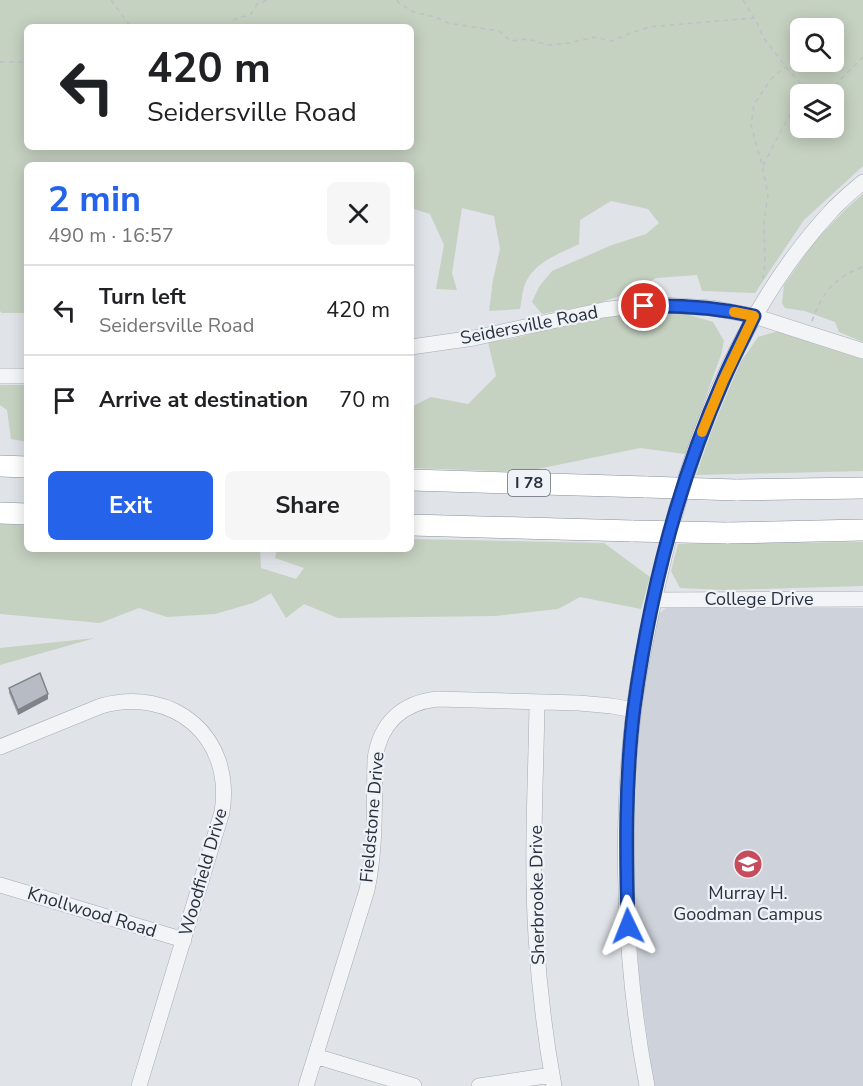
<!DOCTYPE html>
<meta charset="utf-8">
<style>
:root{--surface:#fff;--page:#f6f6f6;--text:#202124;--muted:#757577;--line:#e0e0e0;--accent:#2563eb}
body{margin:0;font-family:"Nunito Sans",sans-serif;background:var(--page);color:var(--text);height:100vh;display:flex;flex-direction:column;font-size:22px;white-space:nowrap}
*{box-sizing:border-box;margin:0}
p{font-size:20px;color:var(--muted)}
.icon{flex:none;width:33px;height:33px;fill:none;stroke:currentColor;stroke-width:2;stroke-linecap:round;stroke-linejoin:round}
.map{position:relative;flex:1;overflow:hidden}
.drawer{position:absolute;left:24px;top:162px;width:390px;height:390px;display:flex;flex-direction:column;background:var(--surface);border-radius:9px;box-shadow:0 3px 15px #0003}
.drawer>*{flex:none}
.banner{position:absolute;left:24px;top:24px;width:390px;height:126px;border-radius:9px;box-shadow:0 3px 15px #0003;background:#fff;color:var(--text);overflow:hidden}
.buttons{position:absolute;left:790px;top:18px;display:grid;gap:12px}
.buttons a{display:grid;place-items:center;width:54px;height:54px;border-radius:9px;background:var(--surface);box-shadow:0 3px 15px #0003;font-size:30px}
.pin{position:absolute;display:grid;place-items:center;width:51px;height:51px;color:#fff;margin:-26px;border:3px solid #fff;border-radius:50%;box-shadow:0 2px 6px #0007}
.me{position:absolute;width:66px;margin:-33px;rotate:358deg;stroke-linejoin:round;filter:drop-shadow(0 0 4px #0008)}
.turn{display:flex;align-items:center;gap:21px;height:126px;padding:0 24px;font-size:27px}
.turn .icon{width:78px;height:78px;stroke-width:2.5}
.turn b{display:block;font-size:42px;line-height:51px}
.round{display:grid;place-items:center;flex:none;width:63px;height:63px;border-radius:9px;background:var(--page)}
.headline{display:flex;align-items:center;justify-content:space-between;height:102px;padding:0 24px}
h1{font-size:36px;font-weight:700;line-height:45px;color:var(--accent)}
.cta{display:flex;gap:12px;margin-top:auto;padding:12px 24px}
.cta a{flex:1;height:69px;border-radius:9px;background:var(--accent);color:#fff;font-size:24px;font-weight:700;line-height:69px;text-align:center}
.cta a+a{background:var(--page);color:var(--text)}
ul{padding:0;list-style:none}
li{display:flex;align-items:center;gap:18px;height:90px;padding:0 24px;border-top:2px solid var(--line)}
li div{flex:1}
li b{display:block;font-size:22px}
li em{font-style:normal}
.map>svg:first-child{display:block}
.built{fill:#ced2da}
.green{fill:#c5d1c1;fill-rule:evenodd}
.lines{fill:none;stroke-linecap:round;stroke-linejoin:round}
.minor-casing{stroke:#a6aab2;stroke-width:16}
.highway-casing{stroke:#88909e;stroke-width:22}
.path{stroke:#bec1c6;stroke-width:1.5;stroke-dasharray:4.5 4.5;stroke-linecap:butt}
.minor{stroke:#f2f4f6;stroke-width:15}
.highway{stroke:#fff;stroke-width:21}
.highway-bridge-casing{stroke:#88909e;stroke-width:22;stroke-linecap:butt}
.highway-bridge{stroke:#fff;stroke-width:21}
.wall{fill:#9da2a9}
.shaded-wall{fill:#808489}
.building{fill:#b7bcc4;stroke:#808489;stroke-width:1.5}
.route-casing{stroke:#184099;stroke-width:15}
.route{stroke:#2563eb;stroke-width:10}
.slow{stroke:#f59e0b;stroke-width:10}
.labels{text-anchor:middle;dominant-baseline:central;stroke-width:4.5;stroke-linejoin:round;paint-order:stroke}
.shield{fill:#eff2f6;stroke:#656b75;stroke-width:1.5}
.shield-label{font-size:16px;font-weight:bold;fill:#2a313e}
.street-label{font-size:18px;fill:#2a313e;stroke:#eff2f6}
.poi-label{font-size:18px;fill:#2a313e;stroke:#eff2f6}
</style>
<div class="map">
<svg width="863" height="1086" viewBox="0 0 863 1086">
<rect width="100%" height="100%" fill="#e0e3e8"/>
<!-- built -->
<path class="built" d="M666,608H863V1086H654L640,986L633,891L635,782L638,743L649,654L657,615Z"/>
<!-- green -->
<path class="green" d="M0,0H863V166L804,220L755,293L702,291L697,275L656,278L634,291L596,304L542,314L532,302L539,287L552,271L612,245L646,234L659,223L648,209L611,201L580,220L579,244C561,253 537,261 527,280C522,288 522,300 520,309L489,311L493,280L500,249L494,216L462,208L452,273L457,290L436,289L444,245L430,214L411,208V165H27V313H2L0,311ZM27,27H411V147H27ZM801,28H834V62H801ZM801,94H834V128H801Z
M863,194V342L839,332L835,322L805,311L785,308L782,303L784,285L815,241L846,209Z
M647,311L686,314L713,322L724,341L721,355L685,454L640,448L523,472L411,468V407L431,397L468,404L496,376L488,342L511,339L597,317Z
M779,331L863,358V471L696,475L713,427L740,363L758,337Z
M0,385H27V442L11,439L7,410L0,405Z
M0,524L27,525V549H260L261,568L296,579L304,568L275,558L277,549H411V539L604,543L650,577L641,609L580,597L558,609L495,616L338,618L304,604L286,618L271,593L253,603L215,614L167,617L139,608L100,623L0,614Z
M863,542V586L725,590L680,588L671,571L678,544Z
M95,638L0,665V648Z"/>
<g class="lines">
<!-- minor casing -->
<g class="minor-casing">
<path id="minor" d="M411,347L474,338L603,310L625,307L662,305L712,308L754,316L863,351
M0,376H27
M654,600L863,599
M537,702C536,780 531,858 536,936C539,986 545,1037 554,1086
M0,747L101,706C174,686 234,737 222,812L139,1086
M0,885L184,940
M315,1056L414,1086
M306,1086L367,890C376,848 374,803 375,759C380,723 402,703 437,699L579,703L612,706L634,710
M479,1086L552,1075
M647,1086C624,967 619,830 634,709C640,663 650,617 661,571C690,441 741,307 834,208C843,199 853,190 863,182"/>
</g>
<!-- highway casing -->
<g class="highway-casing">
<path id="highway" d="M0,466L27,467
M411,480L647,487
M736,490L863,488
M0,513L27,514
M411,525L633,531
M727,533L863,530"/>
</g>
<!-- path -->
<path class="path" d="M111,0L131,27
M397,0L399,3L413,12L435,17L448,23L499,31L511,41L528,39L548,45L569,43L595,37L612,41L628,34L649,27L705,22L755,18L763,37L786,67L800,83L801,96
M743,0L754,18
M227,27L236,19L251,14L257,4L267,0
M0,62H27
M818,94L832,90
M831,94C837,80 852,69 863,57
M763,165L795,105L801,102
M763,279L765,264L764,221L768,195L762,165L751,125L754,104L772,78L785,67
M812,321C822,293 835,277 863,267"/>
<!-- minor -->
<use href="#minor" class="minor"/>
<!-- highway -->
<use href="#highway" class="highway"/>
<!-- highway-bridge casing -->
<g class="highway-bridge-casing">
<path id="highway-bridge" d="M647,487L736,490
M633,531L727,533"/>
</g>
<!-- highway-bridge -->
<use href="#highway-bridge" class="highway-bridge"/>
</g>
<!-- wall -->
<path class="wall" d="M9,688L48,699L18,715L9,693Z"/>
<!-- shaded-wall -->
<path class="shaded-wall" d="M48,694V699L18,715V710Z"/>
<!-- building -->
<path class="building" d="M40,673L48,694L18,710L9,688Z"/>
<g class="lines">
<!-- route casing -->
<g class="route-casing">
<path id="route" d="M628,926C626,853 625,780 634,708C649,598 678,483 723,381C732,359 744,337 754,316C718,308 681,305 644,306"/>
</g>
<!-- route -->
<use href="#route" class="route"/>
<!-- slow -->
<path class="slow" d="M702,432L723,381L754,316L734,312"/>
</g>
<!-- icons -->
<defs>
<g id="university-disc" transform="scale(1.5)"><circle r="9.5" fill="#c54c5c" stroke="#eff2f6"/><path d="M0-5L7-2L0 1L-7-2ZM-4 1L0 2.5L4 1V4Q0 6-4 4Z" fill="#fff"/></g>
</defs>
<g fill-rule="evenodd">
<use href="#university-disc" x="748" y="864"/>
</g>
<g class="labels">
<!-- shield labels -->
<rect class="shield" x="508" y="470" width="42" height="26" rx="4.5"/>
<g class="shield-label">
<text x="529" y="483">I 78</text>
</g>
<!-- street labels -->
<g class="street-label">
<text transform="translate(529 325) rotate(-11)">Seidersville Road</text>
<text x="759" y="599">College Drive</text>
<text transform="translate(372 817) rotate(-85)">Fieldstone Drive</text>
<text transform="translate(203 872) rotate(-74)">Woodfield Drive</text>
<text transform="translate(537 895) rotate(-91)">Sherbrooke Drive</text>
<text transform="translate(92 912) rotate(17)">Knollwood Road</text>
</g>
<!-- poi labels -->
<g class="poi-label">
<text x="748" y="893">Murray H.<tspan x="748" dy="21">Goodman Campus</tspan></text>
</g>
</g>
</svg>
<div class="buttons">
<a><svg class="icon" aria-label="search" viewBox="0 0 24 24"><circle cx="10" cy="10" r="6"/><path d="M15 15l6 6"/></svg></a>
<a><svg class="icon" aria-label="layers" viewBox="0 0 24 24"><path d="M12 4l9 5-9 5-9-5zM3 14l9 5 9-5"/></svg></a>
</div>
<div class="pin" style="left:644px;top:306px;background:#d93025"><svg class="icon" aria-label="arrive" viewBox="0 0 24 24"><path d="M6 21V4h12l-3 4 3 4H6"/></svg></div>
<svg class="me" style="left:628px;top:926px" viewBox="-20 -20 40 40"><path d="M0-17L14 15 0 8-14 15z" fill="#2563eb" stroke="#fff" stroke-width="4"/></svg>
<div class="banner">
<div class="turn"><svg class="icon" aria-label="left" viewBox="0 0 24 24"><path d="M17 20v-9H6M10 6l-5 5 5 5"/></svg><div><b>420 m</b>Seidersville Road</div></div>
</div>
<section class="drawer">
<div class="headline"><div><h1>2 min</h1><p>490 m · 16:57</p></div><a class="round"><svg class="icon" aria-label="close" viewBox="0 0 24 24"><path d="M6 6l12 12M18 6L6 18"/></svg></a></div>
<ul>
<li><svg class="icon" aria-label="left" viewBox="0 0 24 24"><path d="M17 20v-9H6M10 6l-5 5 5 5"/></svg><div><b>Turn left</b><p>Seidersville Road</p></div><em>420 m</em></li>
<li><svg class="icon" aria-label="arrive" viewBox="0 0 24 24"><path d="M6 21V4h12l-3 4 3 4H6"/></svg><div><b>Arrive at destination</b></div><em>70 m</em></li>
</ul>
<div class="cta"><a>Exit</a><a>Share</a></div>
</section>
</div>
